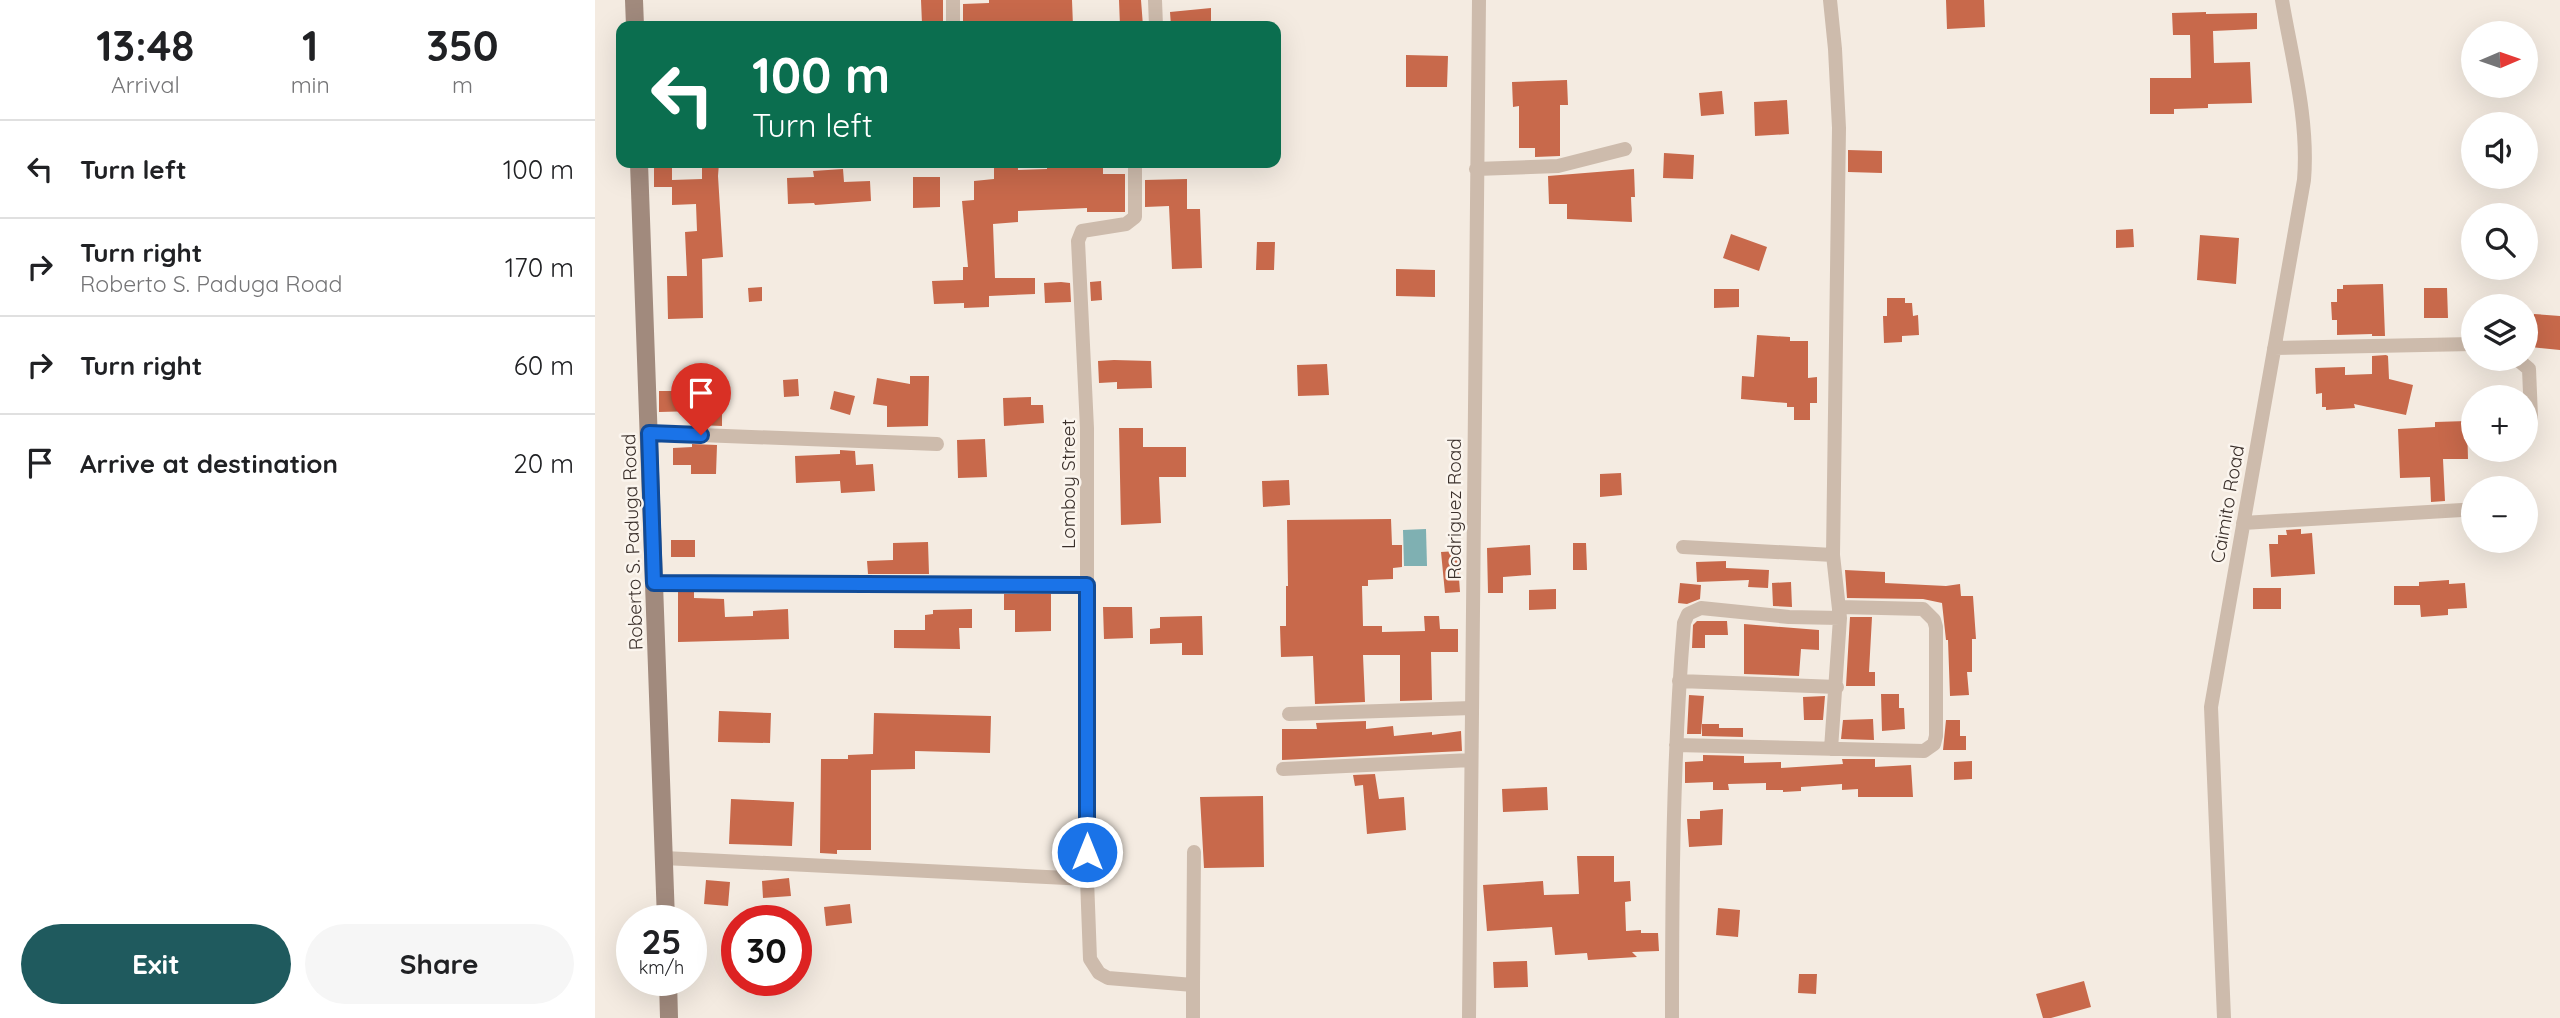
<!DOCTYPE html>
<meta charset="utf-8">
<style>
:root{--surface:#fff;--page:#f6f6f6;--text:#202124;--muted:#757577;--line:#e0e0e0;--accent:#1f5a5e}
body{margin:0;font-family:Quicksand,sans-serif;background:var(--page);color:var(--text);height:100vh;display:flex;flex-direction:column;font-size:26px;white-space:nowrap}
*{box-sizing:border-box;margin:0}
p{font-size:23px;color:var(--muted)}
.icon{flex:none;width:38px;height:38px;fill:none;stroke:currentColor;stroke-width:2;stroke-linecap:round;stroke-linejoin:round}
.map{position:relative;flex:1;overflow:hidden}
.side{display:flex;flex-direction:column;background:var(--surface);width:595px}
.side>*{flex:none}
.hud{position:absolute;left:21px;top:21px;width:665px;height:147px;border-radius:14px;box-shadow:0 7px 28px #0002;background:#0b6e4f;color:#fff;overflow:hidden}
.needle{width:46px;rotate:88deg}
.controls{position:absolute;left:1866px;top:21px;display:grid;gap:14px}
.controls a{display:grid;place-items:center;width:77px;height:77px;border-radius:50%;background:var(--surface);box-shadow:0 7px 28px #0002;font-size:35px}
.speed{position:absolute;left:21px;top:905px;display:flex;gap:14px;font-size:35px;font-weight:700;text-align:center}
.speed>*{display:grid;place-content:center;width:91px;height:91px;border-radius:50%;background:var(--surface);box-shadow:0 7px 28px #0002;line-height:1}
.speed small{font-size:18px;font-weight:400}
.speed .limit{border:10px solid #d22;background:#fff;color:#111}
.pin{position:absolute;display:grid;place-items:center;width:60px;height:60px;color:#fff;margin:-72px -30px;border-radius:50% 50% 50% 0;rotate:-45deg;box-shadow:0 0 7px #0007}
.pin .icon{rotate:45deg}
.me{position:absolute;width:77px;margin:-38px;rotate:0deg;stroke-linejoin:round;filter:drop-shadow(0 0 5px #0008)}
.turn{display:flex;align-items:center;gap:24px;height:147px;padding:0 21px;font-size:32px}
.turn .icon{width:91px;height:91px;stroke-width:2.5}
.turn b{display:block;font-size:49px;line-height:60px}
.eta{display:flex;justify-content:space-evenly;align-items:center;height:119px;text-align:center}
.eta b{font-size:42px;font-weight:800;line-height:49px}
.button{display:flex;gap:14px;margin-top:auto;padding:14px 21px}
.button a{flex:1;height:80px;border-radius:42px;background:var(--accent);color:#fff;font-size:28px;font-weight:800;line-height:80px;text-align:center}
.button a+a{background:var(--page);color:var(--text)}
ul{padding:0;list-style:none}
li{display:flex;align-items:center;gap:21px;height:98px;padding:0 21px;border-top:2px solid var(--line)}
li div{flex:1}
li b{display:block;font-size:26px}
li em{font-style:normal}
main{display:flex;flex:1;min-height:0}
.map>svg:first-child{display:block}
.water{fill:#7fb0b2}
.building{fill:#c8694b}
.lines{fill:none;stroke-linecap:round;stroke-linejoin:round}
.street{stroke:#cdbbac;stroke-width:14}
.secondary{stroke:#a18a7d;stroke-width:18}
.route-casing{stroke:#114b97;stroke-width:18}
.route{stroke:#1a73e8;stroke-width:12}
.labels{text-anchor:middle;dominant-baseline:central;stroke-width:5;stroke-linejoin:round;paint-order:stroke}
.street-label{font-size:19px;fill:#3b302b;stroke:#fbf5ee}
</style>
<main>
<section class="side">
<div class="eta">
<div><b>13:48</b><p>Arrival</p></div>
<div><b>1</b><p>min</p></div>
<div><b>350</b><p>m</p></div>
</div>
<ul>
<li><svg class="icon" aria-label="left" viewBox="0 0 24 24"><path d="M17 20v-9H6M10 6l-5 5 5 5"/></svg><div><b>Turn left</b></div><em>100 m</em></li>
<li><svg class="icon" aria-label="right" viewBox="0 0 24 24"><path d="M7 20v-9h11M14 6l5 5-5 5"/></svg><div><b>Turn right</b><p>Roberto S. Paduga Road</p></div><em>170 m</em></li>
<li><svg class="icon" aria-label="right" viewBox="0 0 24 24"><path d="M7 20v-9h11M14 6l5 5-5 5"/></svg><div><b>Turn right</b></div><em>60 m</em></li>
<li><svg class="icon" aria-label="arrive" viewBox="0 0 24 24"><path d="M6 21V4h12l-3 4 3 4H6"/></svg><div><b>Arrive at destination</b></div><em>20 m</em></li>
</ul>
<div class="button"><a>Exit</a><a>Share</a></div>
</section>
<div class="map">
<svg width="1965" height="1018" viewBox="0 0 1965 1018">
<rect width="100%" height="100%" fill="#f4ebe1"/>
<!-- water -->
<path class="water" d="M831,529L832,566H809L808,530Z"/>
<!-- building -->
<path class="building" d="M326,0H348V26H333V23L327,24Z
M394,0H477L478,26H368V4L394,3Z
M524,0H546L548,26H525Z
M1351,0H1389L1390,27L1352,29Z
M616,8V24L576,26L575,12Z
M1611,12V14L1662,13V29L1618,31L1619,63L1655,62L1657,103L1613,104V108L1579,109V114H1555V78H1596L1595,35H1578L1577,13Z
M811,55L853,56L852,87H811Z
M972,80L973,105H965V156L940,157V148H924V106L918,107L917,82Z
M1127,91L1129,114L1106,116L1104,93Z
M1192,100L1194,134L1160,136L1159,102Z
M1253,150L1287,151V173L1253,172Z
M1069,153L1099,155L1098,179L1068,178Z
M59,163H77V180L107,179V163H124L123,176L128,257L107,259L108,318L73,319L72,276H92L90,232L102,231L101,204L77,205V187H59Z
M399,163H423V170L452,169V163H469V166H508V174H530V212H492V208L423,211V222L398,224L400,278H440V294L394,296V307L369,308V303L339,304L337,281L368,280V267H373L367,201L379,200V181L399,179Z
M248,169L249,182L275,181L276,201L220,205L219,203L193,204L192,178L219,177L218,171Z
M1039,169L1040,197H1036L1037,222L972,219V204H954L953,176Z
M318,177H345V207L318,208Z
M592,179V209H605L607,268L577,269L574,206L550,207V180Z
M1538,229L1539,247L1521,248V230Z
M1136,234L1172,247L1164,271L1128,258Z
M1605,235L1644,238L1641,284L1602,280Z
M662,242H680L679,270H661Z
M801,269L840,270V297L801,296Z
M506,281L507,300L496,301L495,282Z
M466,282L475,283L476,302L450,303L449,283Z
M1788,284L1790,336H1777V334L1742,335V320H1737L1736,302H1742V289H1748V285Z
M167,287V301L154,302L153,288Z
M1829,288H1852L1853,318H1829Z
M1119,289H1144V307L1119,308Z
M1292,298H1310V303H1317L1318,316L1323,315L1324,335L1307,336V342L1289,343L1288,316H1292Z
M1939,314L1965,316V350L1936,347Z
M1162,335L1195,337V341H1213V378L1222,377V403H1215V420H1199V407H1192V403L1146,399L1147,376L1159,377Z
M1791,355L1793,356L1794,379L1818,385L1811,415L1759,404L1760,408L1731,410V407H1727V393L1721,394L1720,368L1750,367V375L1777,374V356Z
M519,360L556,361L557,388L522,389V382L504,383L503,361Z
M732,364L734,395L703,396L702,365Z
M315,376H334L333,426L292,427V406L278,404L282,378L315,384Z
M203,379L204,396L189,397L188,380Z
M101,385L102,411L64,412V391H84V386Z
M239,391L260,396L255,415L235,409Z
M436,397V405H448L449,423L409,426L408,398Z
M104,407L127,408V426L104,425Z
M1872,421L1873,459H1848L1850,501L1836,502L1835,477L1805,478L1803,429L1840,427V422Z
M524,428H548V447H591V477H564L566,523L526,525Z
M390,439L392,477L363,478L362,440Z
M97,444L122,445L121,474H96V465H78V448L97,447Z
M245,450L260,451L261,465L278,464L280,491L246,493L245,481L201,483L200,456L245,454Z
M1026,473L1027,495L1005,497V474Z
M694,480L695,505L668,507L667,481Z
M796,519L797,545H807V567L798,568V579L773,580V586H767L768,626H787V632L830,631L829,616H844L845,629H863V652H836L837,700L805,701V655H768L770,702L720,704L718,656L686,657L685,626H691V586H693L692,520Z
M1706,529V534L1717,533L1720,574L1676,577L1674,544H1683V535H1692L1691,530Z
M76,540H100V557H76Z
M333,542L334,574H273L272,561L298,560V543Z
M978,543H991L992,570H978Z
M935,545L936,575L908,577V593H893L892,548Z
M862,551L865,592L850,593L846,552Z
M1131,561V568L1174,570L1173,588L1153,587L1154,580L1102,582L1101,562Z
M1250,570L1290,572V583L1351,586L1365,584L1366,596H1378L1381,639H1377V672H1372L1374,695L1355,696L1353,640H1351L1347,603L1328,599L1252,598Z
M1854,580V584L1870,583L1872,608L1853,609V615L1826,617L1825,605H1799V586H1824V582Z
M1196,582L1197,607L1178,606L1177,583Z
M1085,583L1106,585L1105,599L1092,604L1083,603Z
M1658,588H1686V609H1658Z
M961,589V609L934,610V590Z
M83,592H99V598L129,599L130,617L158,616V611L193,609L194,639L83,642Z
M409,594H456V631L420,632V610H409Z
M508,607H537L538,638L509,639Z
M377,609V628H364L365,649L299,648V630H330V615L338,614V610Z
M607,616L608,655H587V643L555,644V629L565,628V617Z
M1255,617H1277L1274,672H1280V686H1251Z
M1102,621H1132L1133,635H1110V648H1097L1098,625Z
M1149,624L1224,630V650L1206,649L1204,676L1149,674Z
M1286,694H1304V708H1309L1310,729L1287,731Z
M1094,695L1109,696L1106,734H1092Z
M1230,696L1228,720H1209L1208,697Z
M124,711L176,713L175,743L123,742Z
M279,713L396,716L395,753L320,751V769L276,770V850H242V854L225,853L226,759H253V755L278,754Z
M1278,719L1279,740L1246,739L1248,720Z
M1351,720H1365V736H1371V750H1348Z
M771,721V729L798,726L799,736L837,732V735L866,731L867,751L687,760V729H722L721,723Z
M1107,724H1124V728H1148V737L1107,736Z
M1108,755L1149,756V763L1186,762V768L1248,764L1247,759H1280V767L1316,765L1318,797H1263V789L1247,790V784L1206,787V791L1188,792V790H1171V783L1133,784L1134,790H1118V782L1090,783V762L1108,761Z
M1377,761V779L1359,780V762Z
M780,774L784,799L809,797L811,830L772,834L768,785L760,786L758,775Z
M952,787L953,810L908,812L907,789Z
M668,796L669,867L609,868L605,797Z
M136,799L199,802L197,846L134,844Z
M1128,809L1127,845L1094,847L1092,819H1105V811Z
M982,856H1019V882L1035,881L1036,901L1030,902L1031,931L1046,930V933H1063L1064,951L1037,952L1042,957L993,960L992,953L960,955L957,927L892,931L888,885L948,881L949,895L984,894Z
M194,878L196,896L168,898L167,881Z
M111,880L135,882L133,906L109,904Z
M255,904L257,923L231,926L229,907Z
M1123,908L1145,910L1143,937L1121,935Z
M932,961L933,987L899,988L898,962Z
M1204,974H1222L1221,994L1203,993Z
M1489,981L1496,1007L1456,1018H1448L1441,994Z"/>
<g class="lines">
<!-- street -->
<path class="street" d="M358,0V26
M560,0L561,26
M1235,0L1240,49L1244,128L1238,555L1245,618L1236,749
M540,163V217L531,224L487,231L483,241L492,428V879L495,959L504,973L513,978L598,985V1018
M881,169L963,166L1030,149
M1679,348L1878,344
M1922,359L1934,369L1936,417
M54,433L342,444
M1648,523L1867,510
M1088,547L1238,555
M59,582L492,585
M1084,681L1242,687
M694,714L877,708
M1081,745L1329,751L1339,744L1341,736V627L1339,620L1328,609L1245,607
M688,769L876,760
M69,858L492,879
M598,985L599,852
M874,1018L884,0
M1077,1018C1077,886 1078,754 1089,623L1093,614L1106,608L1194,617L1245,618
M1629,1018L1616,707L1709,180C1714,120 1697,59 1687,0"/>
<!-- secondary -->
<path class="secondary" d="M39,0L40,26
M44,163L71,920
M73,980L74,1018"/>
</g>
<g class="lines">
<!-- route casing -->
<g class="route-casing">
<path id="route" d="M106,435L54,433L59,583L492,585V852"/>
</g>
<!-- route -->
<use href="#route" class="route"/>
</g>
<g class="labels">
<!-- street labels -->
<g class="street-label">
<text transform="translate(473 484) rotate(-90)">Lomboy Street</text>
<text transform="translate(1632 504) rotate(-80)">Caimito Road</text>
<text transform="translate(859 509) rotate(-90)">Rodriguez Road</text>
<text transform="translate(37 542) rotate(-92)">Roberto S. Paduga Road</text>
</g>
</g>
</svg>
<div class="controls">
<a><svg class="needle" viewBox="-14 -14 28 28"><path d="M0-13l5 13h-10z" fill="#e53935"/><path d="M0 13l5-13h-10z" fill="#757577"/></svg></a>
<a><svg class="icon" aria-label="sound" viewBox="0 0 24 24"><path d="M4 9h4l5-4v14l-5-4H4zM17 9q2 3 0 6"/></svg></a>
<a><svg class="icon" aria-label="search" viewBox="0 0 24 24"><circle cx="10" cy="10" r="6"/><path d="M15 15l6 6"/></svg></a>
<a><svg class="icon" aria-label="layers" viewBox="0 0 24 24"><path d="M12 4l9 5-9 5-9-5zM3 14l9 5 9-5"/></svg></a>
<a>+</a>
<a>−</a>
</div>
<div class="speed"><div>25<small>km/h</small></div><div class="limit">30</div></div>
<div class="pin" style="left:106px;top:435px;background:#d93025"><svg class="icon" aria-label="arrive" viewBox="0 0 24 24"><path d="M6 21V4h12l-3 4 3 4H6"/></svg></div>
<svg class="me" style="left:492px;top:852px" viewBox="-20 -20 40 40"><circle r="17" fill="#1a73e8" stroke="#fff" stroke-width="3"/><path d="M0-11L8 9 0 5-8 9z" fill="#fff"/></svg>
<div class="hud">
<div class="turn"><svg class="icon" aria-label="left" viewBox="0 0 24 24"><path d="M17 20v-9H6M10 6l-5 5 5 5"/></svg><div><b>100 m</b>Turn left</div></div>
</div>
</div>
</main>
